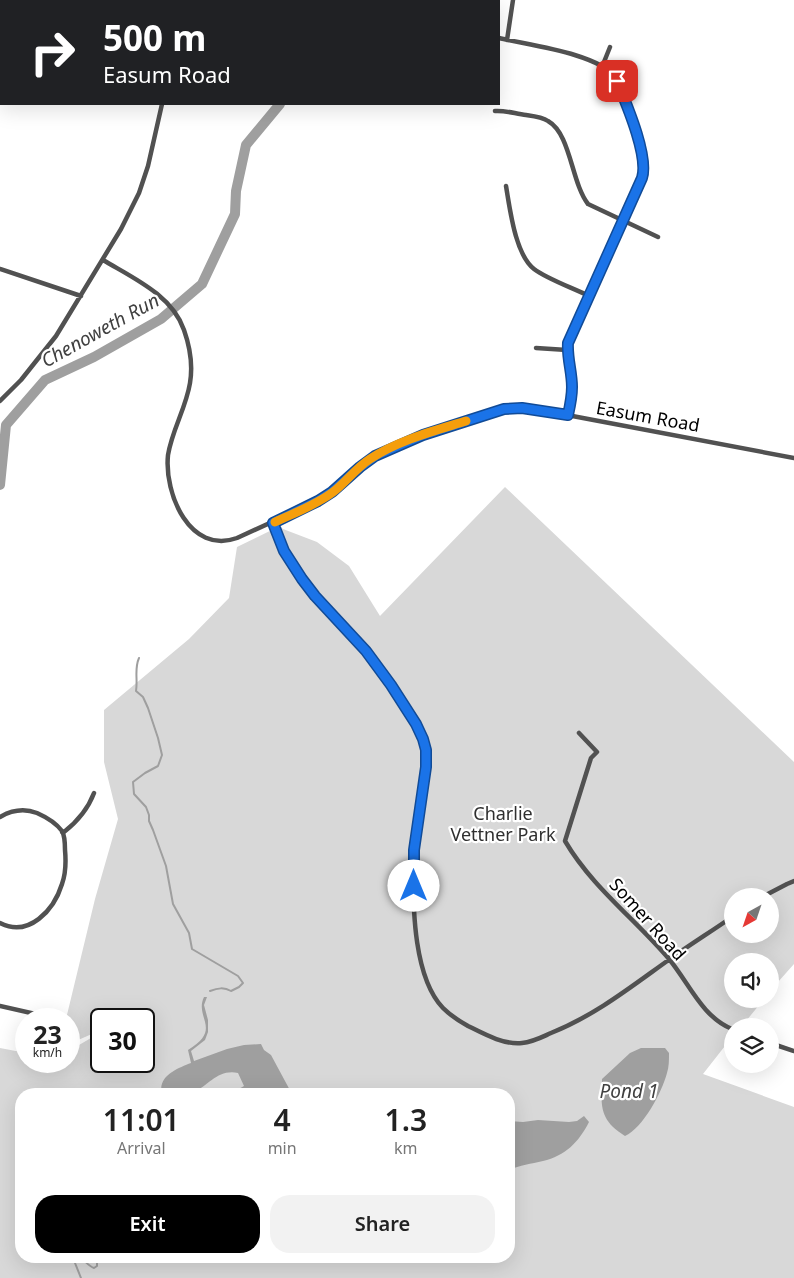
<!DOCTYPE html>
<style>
:root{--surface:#fff;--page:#f2f2f2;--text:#222;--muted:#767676;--accent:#000}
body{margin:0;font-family:"Noto Sans",sans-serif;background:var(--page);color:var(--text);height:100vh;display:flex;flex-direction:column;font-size:19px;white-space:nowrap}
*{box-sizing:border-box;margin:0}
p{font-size:16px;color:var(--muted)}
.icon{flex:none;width:28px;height:28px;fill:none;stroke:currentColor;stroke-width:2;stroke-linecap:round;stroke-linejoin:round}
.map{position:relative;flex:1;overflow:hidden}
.details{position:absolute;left:15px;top:1088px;width:500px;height:175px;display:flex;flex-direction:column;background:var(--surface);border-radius:20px;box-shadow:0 5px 20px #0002}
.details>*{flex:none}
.banner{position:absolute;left:0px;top:0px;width:500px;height:105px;box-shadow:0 5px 20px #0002;background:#202124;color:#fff;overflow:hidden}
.needle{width:32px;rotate:220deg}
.controls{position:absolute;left:724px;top:888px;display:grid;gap:10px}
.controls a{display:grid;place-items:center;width:55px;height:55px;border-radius:50%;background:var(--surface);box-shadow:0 5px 20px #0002;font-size:25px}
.speed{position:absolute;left:15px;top:1008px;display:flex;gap:10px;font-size:25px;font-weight:700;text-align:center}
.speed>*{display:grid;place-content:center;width:65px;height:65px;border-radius:50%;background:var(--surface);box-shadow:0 5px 20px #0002;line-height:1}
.speed small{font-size:12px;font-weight:400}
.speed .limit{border:2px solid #111;border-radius:8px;background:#fff;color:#111}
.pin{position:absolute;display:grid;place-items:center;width:42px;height:42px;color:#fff;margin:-21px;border-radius:10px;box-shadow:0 2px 8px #0006}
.me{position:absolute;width:55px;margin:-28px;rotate:0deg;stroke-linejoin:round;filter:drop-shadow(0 0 4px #0008)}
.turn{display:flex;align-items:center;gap:18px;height:105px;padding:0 20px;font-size:22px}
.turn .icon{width:65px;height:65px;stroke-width:2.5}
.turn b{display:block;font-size:35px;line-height:42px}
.eta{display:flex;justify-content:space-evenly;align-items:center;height:85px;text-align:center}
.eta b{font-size:30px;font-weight:600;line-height:35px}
.primary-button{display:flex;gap:10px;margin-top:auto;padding:10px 20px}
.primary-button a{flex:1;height:58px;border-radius:20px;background:var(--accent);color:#fff;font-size:20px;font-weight:600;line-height:58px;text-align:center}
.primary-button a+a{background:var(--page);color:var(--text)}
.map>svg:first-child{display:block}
.green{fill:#d8d8d8;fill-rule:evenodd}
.water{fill:#9f9f9f}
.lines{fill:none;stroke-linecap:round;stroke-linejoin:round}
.stream{stroke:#9f9f9f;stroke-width:2}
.river{stroke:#9f9f9f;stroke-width:10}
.street{stroke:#515151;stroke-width:4.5}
.route-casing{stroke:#114b97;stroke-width:12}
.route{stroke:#1a73e8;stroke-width:9}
.slow{stroke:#f59e0b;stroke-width:9}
.labels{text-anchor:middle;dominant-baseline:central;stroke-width:4.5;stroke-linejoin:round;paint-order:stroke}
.street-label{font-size:18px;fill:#000;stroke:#fff}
.park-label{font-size:18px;fill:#2f2f2f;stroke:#fff}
.water-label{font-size:19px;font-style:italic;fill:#404040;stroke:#fff}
</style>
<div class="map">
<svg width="794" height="1278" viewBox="0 0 794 1278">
<rect width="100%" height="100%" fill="#fff"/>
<!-- green -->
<path class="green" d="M505,487L794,762V964L770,991V961H732V999H764L742,1026H732V1037L703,1074L794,1107V1278H0V1048L26,1053V1061H69V1051L101,1032V1061H144V1019H101V1030L69,1044V1019H66L95,899L118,819L104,762V710L189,639L229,598L237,547L280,526L283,529L317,542L349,566L380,616ZM732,896H770V934H732ZM21,1094H509V1256H21Z"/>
<!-- water -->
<path class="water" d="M204,997H207L204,1005L208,1020V1032L205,1040L191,1051L194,1061L227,1049L244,1045L261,1044L264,1050L271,1055L292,1094H238L237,1090L244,1086L238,1073C218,1069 209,1085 193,1093C188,1096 168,1094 162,1094C157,1076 178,1068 191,1063L188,1050C223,1029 194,1018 204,997Z
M641,1048H665L669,1053C669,1060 669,1067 667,1073C662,1092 643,1128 625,1136C599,1120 601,1106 602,1079L630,1053Z
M584,1116L589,1122C579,1142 565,1156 543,1161C531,1164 520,1165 509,1170V1121L523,1122L538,1120L569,1122L577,1121Z"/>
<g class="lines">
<!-- stream -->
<path class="stream" d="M139,658C134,669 138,679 136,691L143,697L148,708L158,738L162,755L158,766L145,773L133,782L134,794L146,807L149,815V821L153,830L166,866L173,904L189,933L192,949L238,976L243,983L239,987L231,991C224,987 218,988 210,991
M81,1278L75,1263L76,1259L79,1257C85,1260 88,1266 94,1268L97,1266V1256"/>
<!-- river -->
<path class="river" d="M332,0L333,1
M0,485L6,425L45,380L94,357L161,319L202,284L235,214L236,191L246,145L280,104"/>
<!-- street -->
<path class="street" d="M182,1V0
M499,38C527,45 597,53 615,77C626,92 638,141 644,161V170L642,178L568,343C567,358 572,372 572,387C572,397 570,406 567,415
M507,40L513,0
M602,67L610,47
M495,111C505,110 516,114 526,115C533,116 542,117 548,121C571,134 571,182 588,204L658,237
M506,186C510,209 515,254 534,269C547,279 573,288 589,296
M103,260C133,278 172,295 184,330C190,347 193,365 190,383C186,408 172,430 168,455C164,494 190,555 237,538L318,501L332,493L369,460L384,452L423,435L504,409L522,408L567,415L794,458
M0,269L81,296
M536,348L567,350
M0,401L21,380L56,336L121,229L139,193L148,166L162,104
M273,523C284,551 295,571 314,595C330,614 348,631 365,650C379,666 391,685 403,704C410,715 418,726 422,738C431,762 423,788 419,812C416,831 414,850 413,869C413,909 414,978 443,1008C451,1016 459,1021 468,1026C484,1034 504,1045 522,1043C533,1042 542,1037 551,1033C596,1015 632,986 670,959C691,944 712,931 732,917
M579,733L597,752L591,758L565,841C592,887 635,919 669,959C689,983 702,1017 732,1029
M0,817C12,810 24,808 37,813C46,817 56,823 62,831C65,836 65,843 65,850C66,861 66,873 62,884C54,910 29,938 0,923
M62,832H64C78,821 88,809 94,793
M764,896L787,884L794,881
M0,1006L53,1018
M770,1043L794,1051"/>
</g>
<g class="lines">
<!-- route casing -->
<g class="route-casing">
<path id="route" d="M414,886V850L426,767V750L423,739L416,724L391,685L366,651L315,596L302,579L284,551L273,523L318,501L332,492L360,467L375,456L423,435L504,409L522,408L568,415C570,406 572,397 572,387C572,372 567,358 568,343L642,178C649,156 626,103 617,81"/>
</g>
<!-- route -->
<use href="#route" class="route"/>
<!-- slow -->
<path class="slow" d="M275,522C294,513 316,505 333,492C346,482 356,468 370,459C399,440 434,431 466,421"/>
</g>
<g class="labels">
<!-- street labels -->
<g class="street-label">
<text transform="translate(648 416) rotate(10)">Easum Road</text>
<text transform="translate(648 919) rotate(48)">Somer Road</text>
</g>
<!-- park labels -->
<g class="park-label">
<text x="503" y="813">Charlie<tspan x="503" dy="21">Vettner Park</tspan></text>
</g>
<!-- water labels -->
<g class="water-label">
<text transform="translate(100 330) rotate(-29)">Chenoweth Run</text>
<text x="629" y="1091">Pond 1</text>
</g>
</g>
</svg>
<div class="controls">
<a><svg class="needle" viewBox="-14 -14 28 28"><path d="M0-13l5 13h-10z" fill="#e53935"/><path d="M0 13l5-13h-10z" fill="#767676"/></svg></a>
<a><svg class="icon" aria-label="sound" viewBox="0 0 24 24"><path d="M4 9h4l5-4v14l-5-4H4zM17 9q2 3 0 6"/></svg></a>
<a><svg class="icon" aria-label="layers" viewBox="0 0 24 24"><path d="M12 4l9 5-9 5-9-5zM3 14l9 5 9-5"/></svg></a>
</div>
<div class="speed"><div>23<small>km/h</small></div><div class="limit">30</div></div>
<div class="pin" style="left:617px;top:81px;background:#d93025"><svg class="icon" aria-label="arrive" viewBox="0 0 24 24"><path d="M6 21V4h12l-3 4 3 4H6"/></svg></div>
<svg class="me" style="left:414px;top:886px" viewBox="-20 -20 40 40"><circle r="19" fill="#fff"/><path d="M0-13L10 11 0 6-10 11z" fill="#1a73e8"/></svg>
<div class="banner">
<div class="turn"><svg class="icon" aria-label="right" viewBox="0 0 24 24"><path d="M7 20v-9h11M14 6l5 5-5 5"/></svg><div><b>500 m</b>Easum Road</div></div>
</div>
<section class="details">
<div class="eta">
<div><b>11:01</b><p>Arrival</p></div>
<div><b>4</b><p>min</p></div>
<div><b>1.3</b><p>km</p></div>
</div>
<div class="primary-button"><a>Exit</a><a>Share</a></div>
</section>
</div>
